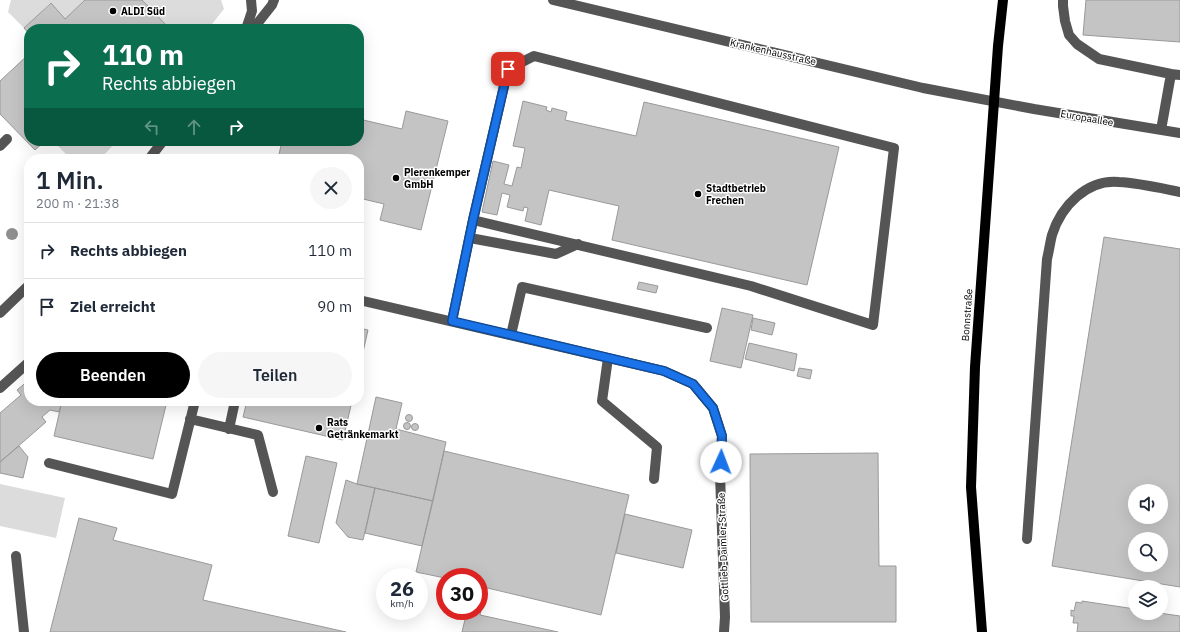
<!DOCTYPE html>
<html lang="de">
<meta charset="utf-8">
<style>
:root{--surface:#fff;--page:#f6f6f7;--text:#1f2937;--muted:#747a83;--line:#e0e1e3;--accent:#000}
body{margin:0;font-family:"IBM Plex Sans",sans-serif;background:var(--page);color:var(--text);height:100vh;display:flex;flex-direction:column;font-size:15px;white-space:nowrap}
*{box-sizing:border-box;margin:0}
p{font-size:13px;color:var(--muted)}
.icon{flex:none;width:22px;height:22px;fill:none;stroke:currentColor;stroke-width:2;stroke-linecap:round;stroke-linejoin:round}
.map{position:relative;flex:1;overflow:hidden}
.details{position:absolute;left:24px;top:154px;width:340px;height:252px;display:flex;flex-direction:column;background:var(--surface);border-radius:16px;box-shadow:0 4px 16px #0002}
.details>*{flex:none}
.hud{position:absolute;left:24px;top:24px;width:340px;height:122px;border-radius:16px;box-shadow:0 4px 16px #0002;background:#0b6e4f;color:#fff;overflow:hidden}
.tools{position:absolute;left:1128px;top:484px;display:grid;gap:8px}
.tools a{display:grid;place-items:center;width:40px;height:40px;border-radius:50%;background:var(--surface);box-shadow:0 4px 16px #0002;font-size:20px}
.speed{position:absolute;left:376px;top:568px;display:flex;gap:8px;font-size:20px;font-weight:700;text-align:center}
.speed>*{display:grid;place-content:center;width:52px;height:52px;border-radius:50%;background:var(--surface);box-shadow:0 4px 16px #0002;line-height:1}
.speed small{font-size:10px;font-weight:400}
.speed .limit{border:6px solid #d22;background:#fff;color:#111}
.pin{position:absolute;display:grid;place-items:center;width:34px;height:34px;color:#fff;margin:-17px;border-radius:8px;box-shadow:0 2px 6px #0006}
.me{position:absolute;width:44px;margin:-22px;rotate:2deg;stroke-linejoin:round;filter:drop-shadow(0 0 3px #0008)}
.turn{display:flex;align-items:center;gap:14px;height:84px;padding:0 12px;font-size:18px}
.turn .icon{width:52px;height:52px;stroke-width:2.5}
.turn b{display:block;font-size:28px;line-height:34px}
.lanes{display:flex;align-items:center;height:38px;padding:0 12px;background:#0003;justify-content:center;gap:20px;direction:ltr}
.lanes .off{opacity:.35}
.round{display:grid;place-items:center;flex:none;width:42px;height:42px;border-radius:21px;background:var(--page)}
.overview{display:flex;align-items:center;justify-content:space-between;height:68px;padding:0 12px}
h1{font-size:24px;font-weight:600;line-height:30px}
.cta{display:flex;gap:8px;margin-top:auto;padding:8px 12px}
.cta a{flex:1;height:46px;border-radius:24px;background:var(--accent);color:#fff;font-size:16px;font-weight:600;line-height:46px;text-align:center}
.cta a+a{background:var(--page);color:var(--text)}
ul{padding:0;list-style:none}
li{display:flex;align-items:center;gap:12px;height:56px;padding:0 12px;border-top:1px solid var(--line)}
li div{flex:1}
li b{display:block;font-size:15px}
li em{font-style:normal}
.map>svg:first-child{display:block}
.green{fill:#dcdcdc}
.building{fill:#c4c4c4;stroke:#999;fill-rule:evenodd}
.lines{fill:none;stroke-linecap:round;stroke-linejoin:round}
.minor{stroke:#555;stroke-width:10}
.major{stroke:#000;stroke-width:10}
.tree{fill:#8f8f8f}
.route-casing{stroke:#114b97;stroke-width:10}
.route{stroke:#1a73e8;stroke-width:7}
.poi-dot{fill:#000;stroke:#fff;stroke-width:1.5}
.labels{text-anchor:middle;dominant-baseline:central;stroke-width:3;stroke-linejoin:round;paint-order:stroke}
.poi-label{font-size:10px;font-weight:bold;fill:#000;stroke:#fff;text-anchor:start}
.street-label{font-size:10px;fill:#000;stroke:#fff}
</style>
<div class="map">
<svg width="1180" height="632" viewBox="0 0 1180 632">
<rect width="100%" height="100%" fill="#fff"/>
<!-- green -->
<path class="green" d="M11,0H85L65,19L50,3L24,28L8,12Z
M142,0H221L224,9L208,29H162L166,25Z
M61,141H117L100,159H71L57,145Z
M0,484L65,498L56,538L0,526Z"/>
<!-- building -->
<path class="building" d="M85,0H142L166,25L162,29H29V34L24,28L51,3L65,19Z
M1086,0H1180V42L1083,35Z
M29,54V141H45L35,150L0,114V81Z
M523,101L547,107L546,110L551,112L552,108L567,112L565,120L636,136L644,102L839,147L807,285L612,240L619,206L549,190L541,225L525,221L528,208L524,207L523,211L507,207L510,195L502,193L497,215L482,212L493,161L509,165L504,184L512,186L517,167L521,168L525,148L513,146Z
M406,111L448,121L421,230L380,220L384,204L359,198V159H278L282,141H359V119L402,129Z
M1104,237L1180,249V587L1052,566ZM1135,491H1161V517H1135ZM1135,539H1161V565H1135Z
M639,282L658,286L656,293L637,289Z
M722,308L753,315L741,368L710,361Z
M753,318L775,323L772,335L751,330Z
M359,328L368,330L359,370Z
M749,343L797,354L794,371L745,359Z
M799,368L812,370L810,379L797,376Z
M29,380V401H62L59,412L50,410L42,417L46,422L0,462V413L21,395L17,390Z
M376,397L402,403L396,429L446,442L433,501L357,484Z
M62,401H167L153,459L54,436Z
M247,401H352L343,440L243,417Z
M405.5 418a3.5 3.5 0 1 1 7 0a3.5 3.5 0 1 1-7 0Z
M403.5 426a3.5 3.5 0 1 1 7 0a3.5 3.5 0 1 1-7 0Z
M411.5 427a3.5 3.5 0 1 1 7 0a3.5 3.5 0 1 1-7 0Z
M19,446L28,457L23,478L0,473V462Z
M444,451L629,495L601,615L479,586V577H445V578L416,572Z
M878,453L879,566H896V622H751L750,454Z
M306,456L337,463L319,543L288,536Z
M346,480L357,484L375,488L363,540L348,537L336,523Z
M375,488L433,501L422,546L365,533Z
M625,514L692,530L683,568L616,553Z
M79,518L117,528L113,540L212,565L203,600L346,632H50Z
M1082,601L1135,609V613H1159L1180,616V632H1077L1078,623H1073L1074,616H1071V610L1074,611L1076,602L1082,603Z
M479,605L482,606L480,615L558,632H462L467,611H479Z"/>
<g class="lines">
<!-- minor -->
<path class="minor" d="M553,0L923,88L1034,109L1180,133
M1063,0V6L1065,21L1069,35L1077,44L1099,59L1171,74
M246,29L252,11L251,0
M253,29L272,5L274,0
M1161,130L1171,74L1180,75
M0,146L7,139
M149,159L163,141
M470,238L556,254L578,244
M359,300L664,371L693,384L713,408L722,436L720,474L725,617L724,632
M0,313L29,285
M452,321L473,220L508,69L534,56L894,148L873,325L751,286L473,220
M511,335L522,287L707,328
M608,358L602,401L657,447L654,479
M0,388L29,362
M190,419L258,435L273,492
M229,429L235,401
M49,463L172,494L195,401
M1027,539L1047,259C1049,251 1050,243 1052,235C1061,206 1087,179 1119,182C1139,183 1160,188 1180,192
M16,556L24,632"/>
<!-- major -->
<path class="major" d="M982,632L971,487L975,367L998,46L1003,0"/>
</g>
<!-- trees -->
<circle class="tree" cx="12" cy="234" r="6"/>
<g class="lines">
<!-- route casing -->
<g class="route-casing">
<path id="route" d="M508,69L473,220L452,321L664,371L693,384L713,408L722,436L721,462"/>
</g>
<!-- route -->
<use href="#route" class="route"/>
</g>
<!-- markers -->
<g class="poi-dot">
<circle cx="113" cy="11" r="4"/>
<circle cx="396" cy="178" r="4"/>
<circle cx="698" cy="194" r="4"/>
<circle cx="319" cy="428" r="4"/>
</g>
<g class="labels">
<!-- poi labels -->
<g class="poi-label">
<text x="121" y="11">ALDI Süd</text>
<text x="404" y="172">Pierenkemper<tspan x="404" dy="12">GmbH</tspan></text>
<text x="706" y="188">Stadtbetrieb<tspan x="706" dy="12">Frechen</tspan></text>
<text x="327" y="422">Rats<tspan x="327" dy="12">Getränkemarkt</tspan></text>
</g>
<!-- street labels -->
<g class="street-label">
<text transform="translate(773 52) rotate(13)">Krankenhausstraße</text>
<text transform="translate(1087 118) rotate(10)">Europaallee</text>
<text transform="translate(967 315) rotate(-86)">Bonnstraße</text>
<text transform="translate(723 547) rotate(-92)">Gottlieb-Daimler-Straße</text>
</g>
</g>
</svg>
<div class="tools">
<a><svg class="icon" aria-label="sound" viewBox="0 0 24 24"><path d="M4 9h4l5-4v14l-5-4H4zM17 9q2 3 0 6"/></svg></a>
<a><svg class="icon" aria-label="search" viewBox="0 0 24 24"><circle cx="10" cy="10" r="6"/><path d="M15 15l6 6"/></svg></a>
<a><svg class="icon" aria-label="layers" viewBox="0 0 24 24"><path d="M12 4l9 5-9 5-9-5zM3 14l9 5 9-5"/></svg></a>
</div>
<div class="speed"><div>26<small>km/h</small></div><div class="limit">30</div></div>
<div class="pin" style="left:508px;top:69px;background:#d93025"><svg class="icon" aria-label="arrive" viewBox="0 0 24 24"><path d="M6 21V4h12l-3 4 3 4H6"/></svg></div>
<svg class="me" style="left:721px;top:462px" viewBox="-20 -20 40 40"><circle r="19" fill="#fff"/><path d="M0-13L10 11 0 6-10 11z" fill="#1a73e8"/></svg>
<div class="hud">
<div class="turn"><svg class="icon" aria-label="right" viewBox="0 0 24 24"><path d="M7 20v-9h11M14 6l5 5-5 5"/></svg><div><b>110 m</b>Rechts abbiegen</div></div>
<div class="lanes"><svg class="icon off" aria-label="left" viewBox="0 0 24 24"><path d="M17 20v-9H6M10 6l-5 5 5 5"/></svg><svg class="icon off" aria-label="ahead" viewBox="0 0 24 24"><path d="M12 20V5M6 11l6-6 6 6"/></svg><svg class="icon" aria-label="right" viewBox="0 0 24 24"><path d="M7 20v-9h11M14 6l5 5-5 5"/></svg></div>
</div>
<section class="details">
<div class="overview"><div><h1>1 Min.</h1><p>200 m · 21:38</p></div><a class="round"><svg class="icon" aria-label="close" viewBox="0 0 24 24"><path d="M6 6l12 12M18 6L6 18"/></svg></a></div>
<ul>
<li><svg class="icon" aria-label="right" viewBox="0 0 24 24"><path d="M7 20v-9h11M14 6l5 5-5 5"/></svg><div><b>Rechts abbiegen</b></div><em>110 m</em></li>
<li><svg class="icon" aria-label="arrive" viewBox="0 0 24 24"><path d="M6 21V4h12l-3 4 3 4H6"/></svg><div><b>Ziel erreicht</b></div><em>90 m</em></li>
</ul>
<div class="cta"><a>Beenden</a><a>Teilen</a></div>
</section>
</div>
